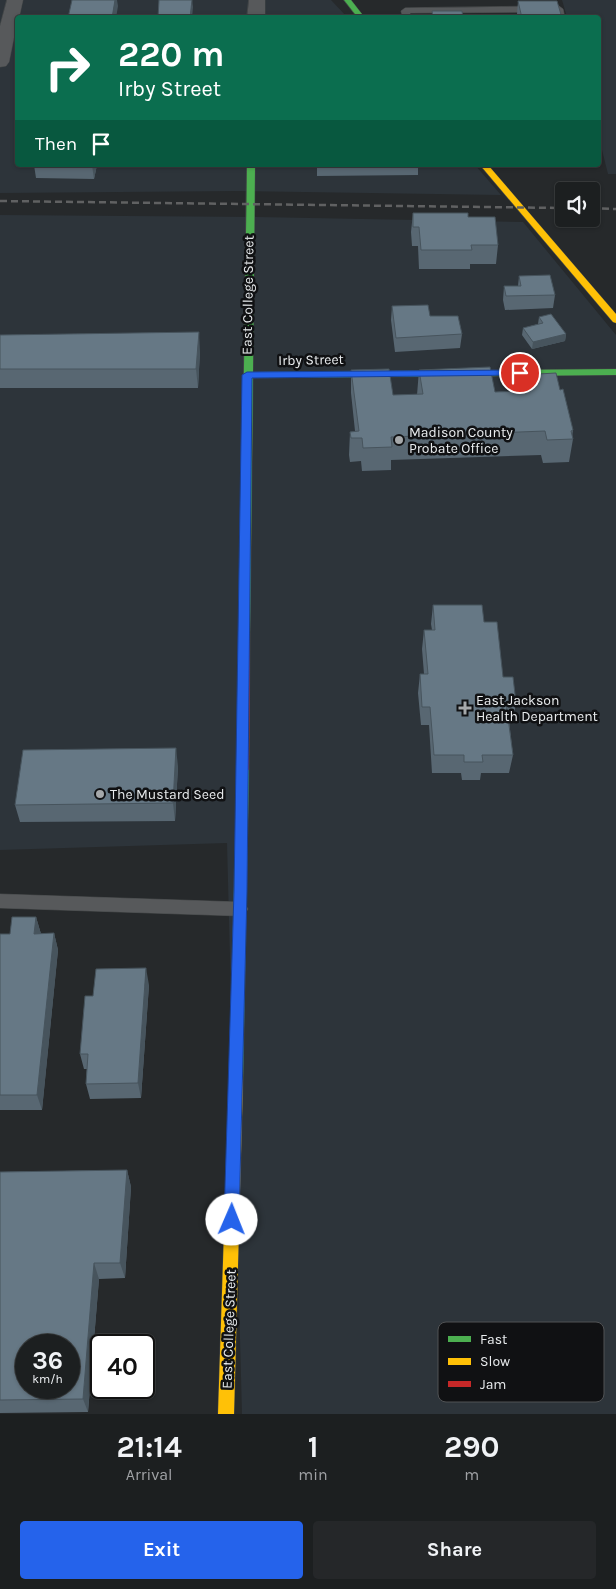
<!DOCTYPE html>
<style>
:root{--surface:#1c1f20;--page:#252729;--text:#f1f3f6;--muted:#a0a2a5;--line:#3a3d3e;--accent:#2563eb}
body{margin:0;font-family:Karla,sans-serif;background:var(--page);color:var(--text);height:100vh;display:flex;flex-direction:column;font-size:19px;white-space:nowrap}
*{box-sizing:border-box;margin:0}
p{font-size:16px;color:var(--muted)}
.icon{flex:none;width:28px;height:28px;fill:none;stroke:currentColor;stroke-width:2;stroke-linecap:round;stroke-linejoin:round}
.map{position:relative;height:1414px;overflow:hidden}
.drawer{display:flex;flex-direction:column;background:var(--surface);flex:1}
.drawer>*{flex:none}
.hud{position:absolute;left:15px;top:15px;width:586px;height:152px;border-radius:5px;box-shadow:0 1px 4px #0004,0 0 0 1px var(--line);background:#0b6e4f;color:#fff;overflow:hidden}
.tools{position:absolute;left:555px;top:182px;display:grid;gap:10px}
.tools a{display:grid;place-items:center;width:45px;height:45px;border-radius:5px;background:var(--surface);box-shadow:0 1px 4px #0004,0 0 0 1px var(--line);font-size:25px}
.speed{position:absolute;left:15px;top:1334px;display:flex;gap:10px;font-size:25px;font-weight:700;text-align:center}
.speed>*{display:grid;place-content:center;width:65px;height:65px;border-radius:50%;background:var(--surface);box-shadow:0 1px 4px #0004,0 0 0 1px var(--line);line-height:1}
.speed small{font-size:12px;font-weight:400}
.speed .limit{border:2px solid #111;border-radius:8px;background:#fff;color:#111}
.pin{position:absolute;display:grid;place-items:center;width:42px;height:42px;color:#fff;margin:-21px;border:2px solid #fff;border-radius:50%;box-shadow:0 1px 5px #0007}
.me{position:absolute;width:55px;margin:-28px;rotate:1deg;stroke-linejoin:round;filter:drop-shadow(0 0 4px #0008)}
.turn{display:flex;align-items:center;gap:18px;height:105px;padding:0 20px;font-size:22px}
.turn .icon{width:65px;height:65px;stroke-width:2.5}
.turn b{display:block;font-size:35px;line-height:42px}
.then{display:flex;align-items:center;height:48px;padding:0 20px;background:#0003;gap:10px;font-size:19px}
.eta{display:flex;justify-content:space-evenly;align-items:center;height:85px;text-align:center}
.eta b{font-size:30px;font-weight:700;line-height:35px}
.action{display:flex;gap:10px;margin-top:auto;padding:10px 20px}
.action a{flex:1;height:58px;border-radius:5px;background:var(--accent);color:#fff;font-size:20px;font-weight:700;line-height:58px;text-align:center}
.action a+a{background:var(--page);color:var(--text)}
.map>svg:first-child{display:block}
.built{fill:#2d343a}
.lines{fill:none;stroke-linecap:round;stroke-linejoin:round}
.lane-casing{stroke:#434647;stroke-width:1}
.street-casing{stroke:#434647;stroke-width:1}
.fast-casing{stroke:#434647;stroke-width:1}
.slow-casing{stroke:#434647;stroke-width:1}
.jam-casing{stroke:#434647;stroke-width:1}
.lane{fill:#57595b;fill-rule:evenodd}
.street{fill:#57595b;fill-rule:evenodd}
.fast{fill:#4caf50;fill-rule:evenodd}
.slow{fill:#ffc107;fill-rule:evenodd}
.jam{fill:#c62828;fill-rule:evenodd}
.rail{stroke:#606162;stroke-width:2.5;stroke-dasharray:7 4;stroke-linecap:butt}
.wall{fill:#586772}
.shaded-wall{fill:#47545d}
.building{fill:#667885;stroke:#47545d;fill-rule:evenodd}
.route{fill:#2563eb;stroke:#184099}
.poi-dot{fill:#a5a8aa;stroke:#101113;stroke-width:2}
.labels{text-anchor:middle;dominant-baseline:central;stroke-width:5;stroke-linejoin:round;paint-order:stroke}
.street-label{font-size:14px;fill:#e9ecee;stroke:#101113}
.poi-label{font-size:14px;fill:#e9ecee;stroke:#101113;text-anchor:start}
.key{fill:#101113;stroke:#515355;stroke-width:1}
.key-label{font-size:14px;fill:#e9ecee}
</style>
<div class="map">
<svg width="616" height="1414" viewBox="0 0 616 1414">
<rect width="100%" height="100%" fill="#26292b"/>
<!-- built -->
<path class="built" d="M0,0H331L347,17L18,18V165H475L501,195L238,191L0,193Z
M562,0H616V174H608L599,138V18L567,17Z
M0,215L257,217L523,222L616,335V1414H242L227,843L0,850Z"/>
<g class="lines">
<!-- lane casing -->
<g class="lane-casing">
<path id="lane" d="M559,6L563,9L565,18H557L555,12L410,13L411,18H403L401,11L405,8Z
M0,894L240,902L245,904L248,909L245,914L240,916L0,908Z"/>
</g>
<!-- street casing -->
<g class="street-casing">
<path id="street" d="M7,0H23L19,18H18L9,62L6,66L0,67V26Z
M249,0H265V18H247Z"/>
</g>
<!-- fast casing -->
<g class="fast-casing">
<path id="fast" d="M344,0H351L365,18H358Z
M247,165H255L253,372L616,369V375L253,378L250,634L245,638L240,634Z
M243,764L247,766L249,769L243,1080L241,1084L236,1086L231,1084L229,1080L237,769L239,766Z"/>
</g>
<!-- slow casing -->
<g class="slow-casing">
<path id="slow" d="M480,165H488L616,314V323L613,322Z
M236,1074L241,1076L243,1080L234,1414H218L229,1080L231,1076Z"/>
</g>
<!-- jam casing -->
<g class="jam-casing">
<path id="jam" d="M245,630L250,634L249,769L247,772H239L237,769L240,634Z"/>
</g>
<!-- lane -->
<use href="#lane" class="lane"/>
<!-- street -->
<use href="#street" class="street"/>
<!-- fast -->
<use href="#fast" class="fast"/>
<!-- slow -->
<use href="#slow" class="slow"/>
<!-- jam -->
<use href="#jam" class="jam"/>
<!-- rail -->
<path class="rail" d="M0,201L564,208
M591,208L616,209"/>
</g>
<!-- wall -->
<path class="wall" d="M518,1L562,18H518L517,14Z
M34,165H97L94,179L36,178Z
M287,165H418V175L317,176V167L287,168Z
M413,213L468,217L498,245L496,264H470V269H419L418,246H412L411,232Z
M519,276L555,295L553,308L505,310L503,300L504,286H518Z
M392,306L430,316L462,334L460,348L395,352L391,320Z
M539,317L566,334L565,341L532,349L522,335L523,328L538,324Z
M0,335L200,351L198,388H0Z
M351,370L393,395H417L419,370L495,392L519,391L521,375L560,390L573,430L572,437L573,439L569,462L543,463L541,455L391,460V470L362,471L361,461L350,462L349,455L350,432L355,431L351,393Z
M433,605L484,622L503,677L516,703L513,721H509L513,755L509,773H481L480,780H462L461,773H432L429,725H421L418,693L420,674H424L422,649L424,630H432L431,624Z
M178,766L175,821L20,822L15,805Z
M36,917L41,934L54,933L58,950L42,1110H0V934H10Z
M149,985L141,1098L90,1099L86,1084L87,1069H84L80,1054L93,996Z
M127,1170L131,1187L125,1278L99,1279L88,1412L0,1413V1172Z"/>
<!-- shaded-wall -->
<path class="shaded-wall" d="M115,0H117L118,6L116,18H112Z
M192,0L193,7L192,18H190Z
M92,165H97L94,179Z
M199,332L200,351L198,388L196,369Z
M566,334L565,341L532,349L533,342Z
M176,748L178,766L175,821L173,803Z
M36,917L41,934H34Z
M54,933L58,950L42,1110L37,1095Z
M146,968L149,985L141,1098L138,1083Z
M127,1170L131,1187L125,1278L120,1263Z
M94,1263L99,1279L88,1412L83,1399Z"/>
<!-- building -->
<path class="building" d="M72,0H115L112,18H68Z
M159,0H192L190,18H158Z
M518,1H557L562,18H522Z
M432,11H462L463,18H433Z
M413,213H468V217H495L498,245H471L472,250H421L419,227H413Z
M550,275L555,295L506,296L504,286H521L519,276Z
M428,305L430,316H458L462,334L396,338L392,306Z
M551,314L566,334L533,342L523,328L543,323L539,317Z
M199,332L196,369H0V335Z
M490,367L495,392L525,391L521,375L556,373L560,390L563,389L573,430L571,431L573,439L547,440L545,431L391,437L392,447L363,448L362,438H351L350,432L359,431L351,370L389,369L393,395L423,394L419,370Z
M433,605H482L484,622H497L503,677H513L516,703H506L513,755H482L483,762H464V755H434L430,707H422L420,674H428L424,630H435Z
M176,748L173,803L15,805L23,750Z
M12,917H36L34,934L54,933L37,1095H0V934H10Z
M146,968L138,1083L86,1084L88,1054H80L85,996H93L96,969Z
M127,1170L120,1263H94L83,1399L0,1400V1172ZM26,1345H69V1388H26Z"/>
<!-- route -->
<path class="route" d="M520,370L524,371V375L252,378L247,891L239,1220L237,1225L232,1227L226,1225L224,1220L234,891L242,375L247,372Z"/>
<!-- markers -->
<g class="poi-dot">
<circle cx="399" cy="440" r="5"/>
<path d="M462.5 700.5h5v5h5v5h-5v5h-5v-5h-5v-5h5z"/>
<circle cx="100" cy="794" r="5"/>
</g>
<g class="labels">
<!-- street labels -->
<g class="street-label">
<text transform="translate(248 295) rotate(-89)">East College Street</text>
<text transform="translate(311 360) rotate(-1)">Irby Street</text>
<text transform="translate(229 1329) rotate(-88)">East College Street</text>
</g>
<!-- poi labels -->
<g class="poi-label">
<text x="409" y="432">Madison County<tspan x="409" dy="16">Probate Office</tspan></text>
<text x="476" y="700">East Jackson<tspan x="476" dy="16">Health Department</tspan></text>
<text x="110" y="794">The Mustard Seed</text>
</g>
</g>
<!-- legend -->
<rect x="438" y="1322" width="166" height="80" rx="8" class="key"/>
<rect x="448" y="1336" width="23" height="6" fill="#4caf50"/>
<rect x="448" y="1358" width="23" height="7" fill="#ffc107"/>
<rect x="448" y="1381" width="23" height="6" fill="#c62828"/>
<g class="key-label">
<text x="480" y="1344">Fast</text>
<text x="480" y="1366">Slow</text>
<text x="480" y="1389">Jam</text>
</g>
</svg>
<div class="tools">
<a><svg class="icon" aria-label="sound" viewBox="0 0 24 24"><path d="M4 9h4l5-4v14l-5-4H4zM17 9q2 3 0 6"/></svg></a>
</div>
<div class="speed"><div>36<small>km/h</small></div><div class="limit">40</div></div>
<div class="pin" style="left:520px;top:373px;background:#d93025"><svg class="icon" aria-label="arrive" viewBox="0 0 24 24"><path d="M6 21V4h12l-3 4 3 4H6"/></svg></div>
<svg class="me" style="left:232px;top:1220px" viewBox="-20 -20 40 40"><circle r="19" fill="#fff"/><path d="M0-13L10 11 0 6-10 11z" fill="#2563eb"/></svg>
<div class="hud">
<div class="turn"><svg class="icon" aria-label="right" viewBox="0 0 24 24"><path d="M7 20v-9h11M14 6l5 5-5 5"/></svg><div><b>220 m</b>Irby Street</div></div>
<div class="then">Then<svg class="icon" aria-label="arrive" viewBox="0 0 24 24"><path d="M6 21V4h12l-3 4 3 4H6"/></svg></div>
</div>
</div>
<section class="drawer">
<div class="eta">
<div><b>21:14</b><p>Arrival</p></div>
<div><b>1</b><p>min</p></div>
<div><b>290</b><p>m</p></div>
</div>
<div class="action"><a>Exit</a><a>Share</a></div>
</section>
